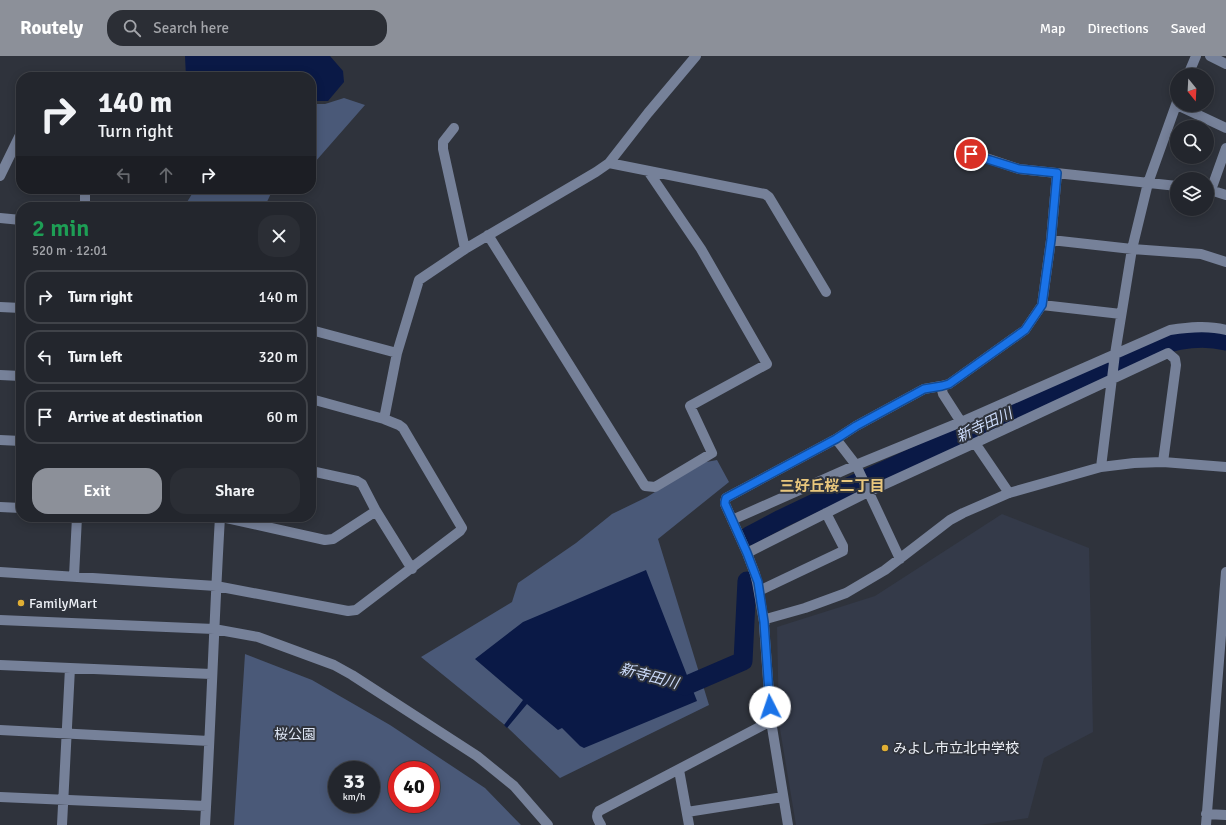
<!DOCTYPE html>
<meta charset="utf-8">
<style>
:root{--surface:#23262d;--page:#2b2e35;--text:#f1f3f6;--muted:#a3a5aa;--line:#404349;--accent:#8c9099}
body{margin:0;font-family:Signika,"Noto Sans JP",sans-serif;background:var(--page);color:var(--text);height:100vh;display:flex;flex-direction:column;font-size:15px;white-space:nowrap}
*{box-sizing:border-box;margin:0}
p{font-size:13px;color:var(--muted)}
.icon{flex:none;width:22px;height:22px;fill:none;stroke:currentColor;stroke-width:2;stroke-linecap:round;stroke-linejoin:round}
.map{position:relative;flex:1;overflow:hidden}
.side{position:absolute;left:16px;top:146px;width:300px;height:320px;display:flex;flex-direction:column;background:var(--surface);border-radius:16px;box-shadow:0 2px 10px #0003,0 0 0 1px var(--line)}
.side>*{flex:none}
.banner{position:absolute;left:16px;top:16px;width:300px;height:122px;border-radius:16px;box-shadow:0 2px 10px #0003,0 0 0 1px var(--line);background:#23262d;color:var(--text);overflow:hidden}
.needle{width:26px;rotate:162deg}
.fabs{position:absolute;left:1170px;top:12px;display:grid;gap:8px}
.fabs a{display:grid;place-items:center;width:44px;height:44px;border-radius:50%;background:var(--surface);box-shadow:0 2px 10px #0003,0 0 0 1px var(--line);font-size:20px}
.speed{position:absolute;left:328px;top:705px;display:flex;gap:8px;font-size:20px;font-weight:700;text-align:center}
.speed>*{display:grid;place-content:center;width:52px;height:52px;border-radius:50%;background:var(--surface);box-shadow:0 2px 10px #0003,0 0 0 1px var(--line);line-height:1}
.speed small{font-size:10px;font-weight:400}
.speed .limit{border:6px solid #d22;background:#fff;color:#111}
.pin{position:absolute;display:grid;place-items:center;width:34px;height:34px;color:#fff;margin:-17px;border:2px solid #fff;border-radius:50%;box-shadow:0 1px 4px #0007}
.me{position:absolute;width:44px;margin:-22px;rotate:356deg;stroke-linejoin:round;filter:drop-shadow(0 0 3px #0008)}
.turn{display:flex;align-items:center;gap:14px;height:84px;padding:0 16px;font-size:18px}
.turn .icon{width:52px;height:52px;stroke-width:2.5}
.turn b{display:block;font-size:28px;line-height:34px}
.lanes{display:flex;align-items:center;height:38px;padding:0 16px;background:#0003;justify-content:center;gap:20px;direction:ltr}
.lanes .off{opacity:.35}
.round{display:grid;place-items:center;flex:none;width:42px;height:42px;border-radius:16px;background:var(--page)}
.head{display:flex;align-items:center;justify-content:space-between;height:68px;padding:0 16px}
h1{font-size:24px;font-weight:600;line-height:30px;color:#1e9e55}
.cta{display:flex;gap:8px;margin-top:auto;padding:8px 16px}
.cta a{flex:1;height:46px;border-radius:16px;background:var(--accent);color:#fff;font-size:16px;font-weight:600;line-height:46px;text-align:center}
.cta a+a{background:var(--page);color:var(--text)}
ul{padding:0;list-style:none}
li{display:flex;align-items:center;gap:12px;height:54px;margin:0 8px 6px;padding:0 8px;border:2px solid var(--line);border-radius:16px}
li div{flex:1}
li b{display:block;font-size:15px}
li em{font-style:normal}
header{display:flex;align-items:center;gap:24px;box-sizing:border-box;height:56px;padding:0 20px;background:var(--accent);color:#fff}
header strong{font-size:19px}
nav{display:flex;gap:22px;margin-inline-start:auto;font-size:14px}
.search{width:280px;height:36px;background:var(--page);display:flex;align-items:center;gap:10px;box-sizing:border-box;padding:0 14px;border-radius:16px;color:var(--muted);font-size:15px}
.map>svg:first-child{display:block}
.built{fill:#343a49}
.green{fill:#4a5978;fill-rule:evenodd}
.water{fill:#0a1946}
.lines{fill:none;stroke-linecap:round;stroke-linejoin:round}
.river{stroke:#0a1946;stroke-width:19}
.minor{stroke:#768199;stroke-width:10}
.route-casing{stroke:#114b97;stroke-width:10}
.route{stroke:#1a73e8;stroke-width:7}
.poi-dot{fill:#e1af34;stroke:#2f333c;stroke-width:1.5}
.labels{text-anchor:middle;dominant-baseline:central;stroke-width:4;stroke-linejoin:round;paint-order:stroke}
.poi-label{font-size:14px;fill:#eceff5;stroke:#2f333c;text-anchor:start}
.park-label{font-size:14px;fill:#dde5f4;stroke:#2f333c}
.water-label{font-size:15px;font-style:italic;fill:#cbdaf9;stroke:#2f333c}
.neighbourhood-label{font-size:15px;font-weight:bold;fill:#e9c77d;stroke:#2f333c}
</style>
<header>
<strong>Routely</strong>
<div class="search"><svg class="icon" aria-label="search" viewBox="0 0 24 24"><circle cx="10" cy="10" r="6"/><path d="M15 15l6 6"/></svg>Search here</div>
<nav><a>Map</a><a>Directions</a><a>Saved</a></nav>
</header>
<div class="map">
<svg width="1226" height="769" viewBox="0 0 1226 769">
<rect width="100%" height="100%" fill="#2f333c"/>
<!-- built -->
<path class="built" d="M1002,458L1089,492L1093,676L1044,702L1028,762L979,769H796L779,667L777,571L875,540Z"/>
<!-- green -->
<path class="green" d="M344,42L365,49L315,106L311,108V48H325Z
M195,133H273L266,148L267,151H184Z
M717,404L729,426L658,483L709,649L560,722L506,670L421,601L512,546L518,527L576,487L612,458L647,441L701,407Z
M245,598L312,624L390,669L485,732L521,769H234ZM337,714H371V748H337ZM397,714H431V748H397Z"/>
<!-- water -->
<path class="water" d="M185,0H330L343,15L344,26L328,45H311V21H186Z
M646,514L697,645L584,692L580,690L562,672L558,674L527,648L507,672L504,669L523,644L475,603L523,566Z"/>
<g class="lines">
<!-- river -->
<path class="river" d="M749,480L781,463L848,431L1155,291C1178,283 1202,279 1226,285
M666,625L685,630L743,605L747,525"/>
<!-- minor -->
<path class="minor" d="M1210,0L1226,8
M1188,19L1196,0
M1177,49L1226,72
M454,72L443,86V93L465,193
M964,92L971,97L1019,113L1177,130
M609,107L765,138L769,141L826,236
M0,120L21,77
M1207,133L1226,139
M1211,134L1226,92
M85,151V133
M0,162L21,164
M488,179L645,430L655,431L712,397L690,350L767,308L701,193L648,115
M1051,184L1132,193L1201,198L1226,206
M1042,249L1121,258
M0,251L21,252
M311,274L397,297
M0,319L21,320
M384,363L397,297L419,224L465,193L596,116L609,107L648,57L696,0
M961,366L943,338L941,330L949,328L1025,274L1042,249L1051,184L1057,117
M836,383L856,409L900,503
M0,384L21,385
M975,387L1009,437
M1101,411L1115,298L1132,193L1148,127L1177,46
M311,415L357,425L362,428L376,455L412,513
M0,451L21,452
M222,461L325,484L333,483L376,455
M732,464L856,409L961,366L1170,274C1189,271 1208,269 1226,274
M747,497L868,436L975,387L1168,297L1175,303L1176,309L1163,406
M0,516L216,530L348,555L356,554L460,475L462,472L403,372L399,369L384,363L311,343
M74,520L77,461
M759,535L843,495V490L826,457
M0,564L214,573L258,581L334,609L352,619L477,700L514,730L548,769
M764,566L757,526L755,518L747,497L725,448V446L726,442L836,383L856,370L924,333L941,330
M0,609L211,618
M0,674L209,685
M679,714L689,769
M0,741L206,750
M687,756L783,741
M1206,758L1226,759
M62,769L70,612
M205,769C211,666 214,564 220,461
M601,769C598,764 595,760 599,755L771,665
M788,769L771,665L764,569L766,563L805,552L846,537L885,514L950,464L963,457L1009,437L1101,411L1134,407L1163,406L1226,411
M1206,769L1226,516"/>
</g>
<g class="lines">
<!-- route casing -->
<g class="route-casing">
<path id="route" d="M770,651L764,566L758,526L747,497L725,448V446L726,442L836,383L856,370L924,333L942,330L949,328L1025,274L1042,249L1051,184L1057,117L1019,113L971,98"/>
</g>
<!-- route -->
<use href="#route" class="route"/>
</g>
<!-- markers -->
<g class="poi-dot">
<circle cx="21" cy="547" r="4"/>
<circle cx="885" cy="692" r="4"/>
</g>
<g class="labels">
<!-- poi labels -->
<g class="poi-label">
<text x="29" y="547">FamilyMart</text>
<text x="893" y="692">みよし市立北中学校</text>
</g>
<!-- park labels -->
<g class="park-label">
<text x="295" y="678">桜公園</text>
</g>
<!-- water labels -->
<g class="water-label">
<text transform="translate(984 369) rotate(-25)">新寺田川</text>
<text transform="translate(649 620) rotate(15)">新寺田川</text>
</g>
<!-- neighbourhood labels -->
<g class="neighbourhood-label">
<text x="832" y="430">三好丘桜二丁目</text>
</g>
</g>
</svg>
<div class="fabs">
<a><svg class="needle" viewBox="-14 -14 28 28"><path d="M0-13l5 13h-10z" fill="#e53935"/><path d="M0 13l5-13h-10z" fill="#a3a5aa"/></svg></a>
<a><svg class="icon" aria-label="search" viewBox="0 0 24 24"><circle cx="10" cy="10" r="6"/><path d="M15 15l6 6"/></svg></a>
<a><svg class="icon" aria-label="layers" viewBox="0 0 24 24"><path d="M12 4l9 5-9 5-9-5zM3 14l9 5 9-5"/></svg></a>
</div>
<div class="speed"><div>33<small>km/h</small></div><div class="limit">40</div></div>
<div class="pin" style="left:971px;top:98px;background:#d93025"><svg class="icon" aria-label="arrive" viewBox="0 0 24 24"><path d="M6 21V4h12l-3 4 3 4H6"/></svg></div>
<svg class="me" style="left:770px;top:651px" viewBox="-20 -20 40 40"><circle r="19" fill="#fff"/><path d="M0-13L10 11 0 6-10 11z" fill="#1a73e8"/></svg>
<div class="banner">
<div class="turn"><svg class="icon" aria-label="right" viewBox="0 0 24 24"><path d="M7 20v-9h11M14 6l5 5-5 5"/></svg><div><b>140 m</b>Turn right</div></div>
<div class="lanes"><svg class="icon off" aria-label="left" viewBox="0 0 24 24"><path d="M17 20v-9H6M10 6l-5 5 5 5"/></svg><svg class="icon off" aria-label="ahead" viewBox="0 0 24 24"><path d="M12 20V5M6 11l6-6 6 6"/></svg><svg class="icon" aria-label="right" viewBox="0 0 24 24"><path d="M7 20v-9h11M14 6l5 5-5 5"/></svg></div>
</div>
<section class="side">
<div class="head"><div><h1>2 min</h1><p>520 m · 12:01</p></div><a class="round"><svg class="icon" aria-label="close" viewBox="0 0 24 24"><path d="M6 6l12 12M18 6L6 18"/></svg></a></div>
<ul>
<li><svg class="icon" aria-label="right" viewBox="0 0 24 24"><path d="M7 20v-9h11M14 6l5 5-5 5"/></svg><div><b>Turn right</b></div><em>140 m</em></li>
<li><svg class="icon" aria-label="left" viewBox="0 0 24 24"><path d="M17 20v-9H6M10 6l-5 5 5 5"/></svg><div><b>Turn left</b></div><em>320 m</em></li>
<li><svg class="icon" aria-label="arrive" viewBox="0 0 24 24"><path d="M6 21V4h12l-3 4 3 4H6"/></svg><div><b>Arrive at destination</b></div><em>60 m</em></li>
</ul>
<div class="cta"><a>Exit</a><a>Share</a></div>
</section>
</div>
